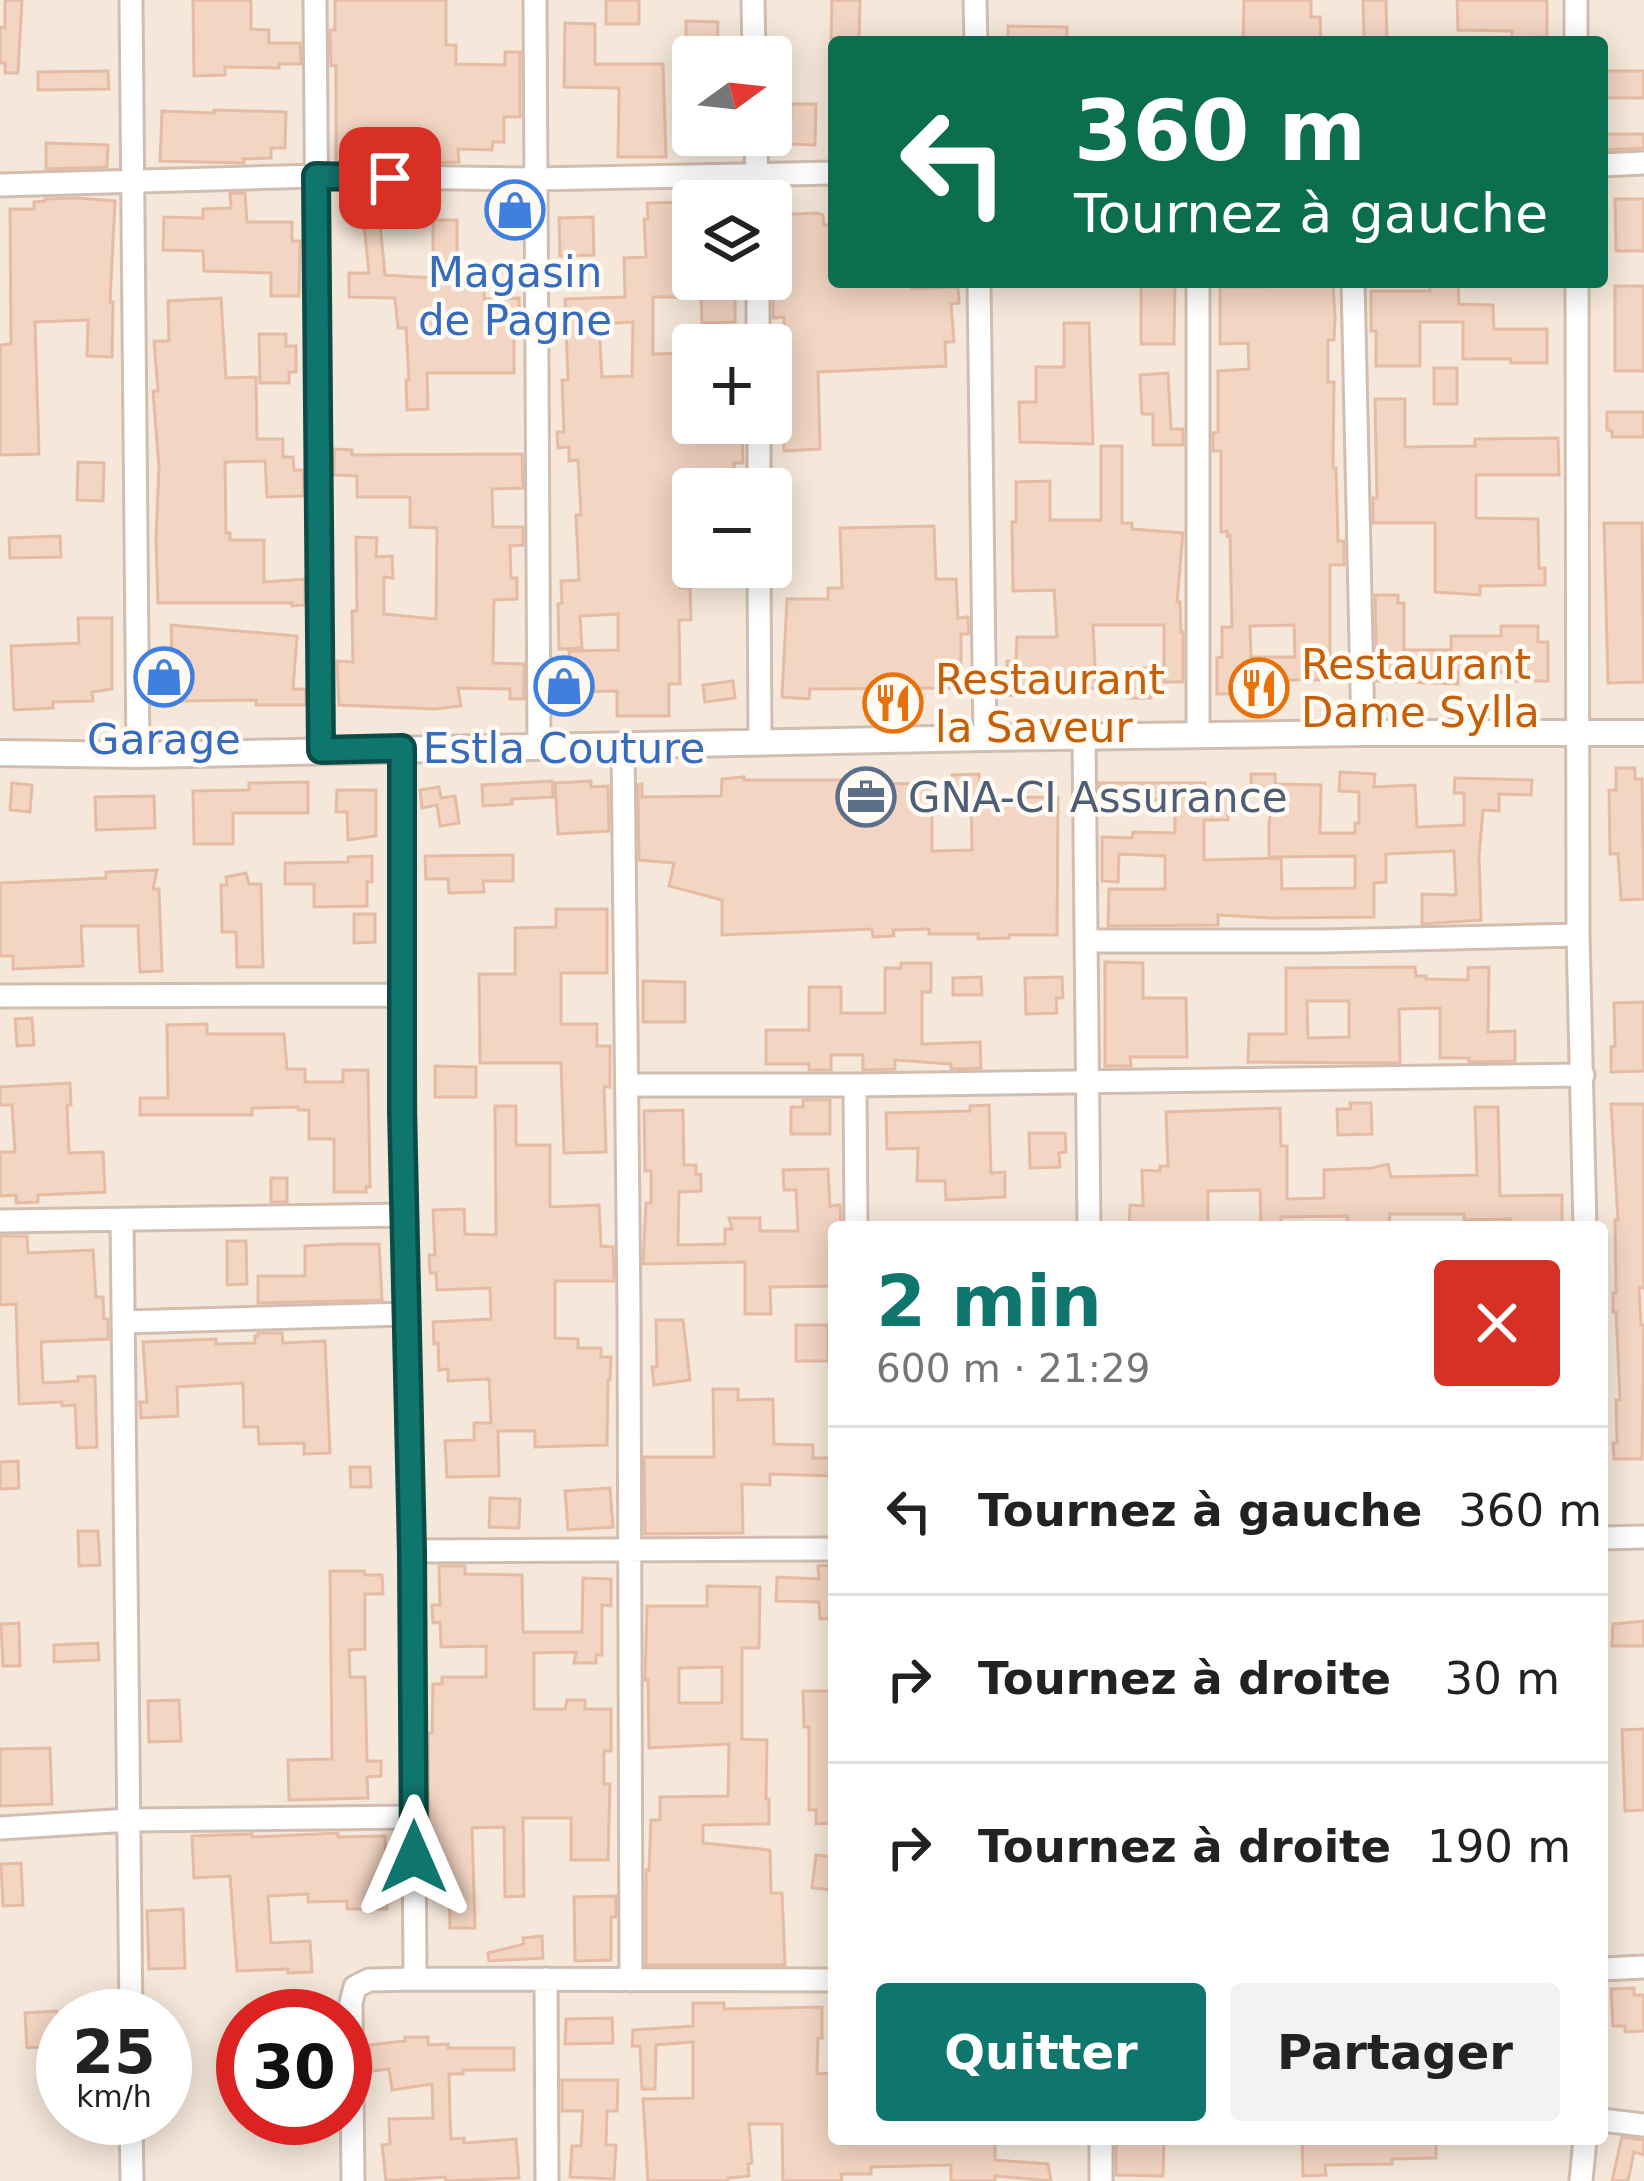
<!DOCTYPE html>
<html lang="fr">
<meta charset="utf-8">
<style>
:root{--surface:#fff;--page:#f2f2f2;--text:#222;--muted:#767676;--line:#e0e0e0;--accent:#0f766e}
body{margin:0;font-family:"DejaVu Sans",sans-serif;background:var(--page);color:var(--text);height:100vh;display:flex;flex-direction:column;font-size:45px;white-space:nowrap}
*{box-sizing:border-box;margin:0}
p{font-size:39px;color:var(--muted)}
.icon{flex:none;width:66px;height:66px;fill:none;stroke:currentColor;stroke-width:2;stroke-linecap:round;stroke-linejoin:round}
.map{position:relative;flex:1;overflow:hidden}
.panel{position:absolute;left:828px;top:1221px;width:780px;height:924px;display:flex;flex-direction:column;background:var(--surface);border-radius:12px;box-shadow:0 6px 30px #0003}
.panel>*{flex:none}
.banner{position:absolute;left:828px;top:36px;width:780px;height:252px;border-radius:12px;box-shadow:0 6px 30px #0003;background:#0b6e4f;color:#fff;overflow:hidden}
.needle{width:78px;rotate:75deg}
.controls{position:absolute;left:672px;top:36px;display:grid;gap:24px}
.controls a{display:grid;place-items:center;width:120px;height:120px;border-radius:12px;background:var(--surface);box-shadow:0 6px 30px #0003;font-size:60px}
.speed{position:absolute;left:36px;top:1989px;display:flex;gap:24px;font-size:60px;font-weight:700;text-align:center}
.speed>*{display:grid;place-content:center;width:156px;height:156px;border-radius:50%;background:var(--surface);box-shadow:0 6px 30px #0003;line-height:1}
.speed small{font-size:30px;font-weight:400}
.speed .limit{border:18px solid #d22;background:#fff;color:#111}
.pin{position:absolute;display:grid;place-items:center;width:102px;height:102px;color:#fff;margin:-51px;border-radius:24px;box-shadow:0 6px 18px #0006}
.me{position:absolute;width:132px;margin:-66px;rotate:0deg;stroke-linejoin:round;filter:drop-shadow(0 0 9px #0008)}
.turn{display:flex;align-items:center;gap:42px;height:252px;padding:0 48px;font-size:54px}
.turn .icon{width:156px;height:156px;stroke-width:2.5}
.turn b{display:block;font-size:84px;line-height:102px}
.round{display:grid;place-items:center;flex:none;width:126px;height:126px;border-radius:12px;background:var(--page)}
.overview{display:flex;align-items:center;justify-content:space-between;height:204px;padding:0 48px}
h1{font-size:72px;font-weight:600;line-height:90px;color:var(--accent)}
.primary-button{display:flex;gap:24px;margin-top:auto;padding:24px 48px}
.primary-button a{flex:1;height:138px;border-radius:12px;background:var(--accent);color:#fff;font-size:48px;font-weight:600;line-height:138px;text-align:center}
.primary-button a+a{background:var(--page);color:var(--text)}
ul{padding:0;list-style:none}
li{display:flex;align-items:center;gap:36px;height:168px;padding:0 48px;border-top:3px solid var(--line)}
li div{flex:1}
li b{display:block;font-size:45px}
li em{font-style:normal}
.map>svg:first-child{display:block}
.residential{fill:#f5e8da;fill-rule:evenodd}
.building{fill:#f3d5c3;stroke:#e6bba3;stroke-width:3;fill-rule:evenodd}
.lines{fill:none;stroke-linecap:round;stroke-linejoin:round}
.minor-casing{stroke:#d1beb0;stroke-width:27}
.tertiary-casing{stroke:#d1beb0;stroke-width:30}
.minor{stroke:#fff;stroke-width:21}
.tertiary{stroke:#fff;stroke-width:24}
.route-casing{stroke:#0a4d48;stroke-width:30}
.route{stroke:#0f766e;stroke-width:21}
.labels{text-anchor:middle;dominant-baseline:central;stroke-width:9;stroke-linejoin:round;paint-order:stroke}
.shop-label{font-size:42px;fill:#366cbe;stroke:#fffaf3}
.food-label{font-size:42px;fill:#c56008;stroke:#fffaf3;text-anchor:start}
.service-label{font-size:42px;fill:#4e5e75;stroke:#fffaf3;text-anchor:start}
</style>
<div class="map">
<svg width="1644" height="2181" viewBox="0 0 1644 2181">
<rect width="100%" height="100%" fill="#fdf6ec"/>
<!-- residential -->
<path class="residential" d="M0,0H1644V2181H0ZM834,42H1602V282H834ZM693,57H771V135H693ZM693,201H771V279H693ZM693,345H771V423H693ZM693,489H771V567H693ZM834,1227H1602V2139H834ZM63,2016H165V2118H63ZM243,2016H345V2118H243Z"/>
<!-- building -->
<path class="building" d="M5,0H22L18,73H5V63H0V27L5,28Z
M193,0H251V29L269,30V43H300L301,64H279V68L225,67V75L194,76Z
M335,0H446V45H456V64L505,65V52H520V117H504V142H493L492,150L458,149L459,162L427,163L426,148L380,147V160L336,161V66H331L330,30H335Z
M606,0H639V24H606Z
M832,0H860L859,38H831Z
M1244,0H1311V17H1320L1321,42H1243Z
M1363,0H1386L1387,42H1364Z
M1457,0H1547V37L1512,38V31L1458,30Z
M686,21L718,22L717,57H686Z
M565,23L595,24V64H663L666,157H618L619,88L564,87Z
M1008,26L1067,27V42H1008Z
M108,71L109,89L38,90V72Z
M1605,71H1644V98H1605Z
M791,104H816L815,145L790,144Z
M214,110L286,112L285,148H271V158L243,159L244,163L160,161L162,111L214,113Z
M1602,134H1644V148L1602,150Z
M46,143L108,145L107,167L46,169Z
M230,193H245L247,222H292V241H300L299,296H271V273L204,271L203,251L163,250L164,217L203,218V209L231,208Z
M77,198L115,201L110,302H113L112,357L87,356L88,320L35,322L39,454L0,455V345L11,344L10,209H34V202L45,201V199Z
M1615,199H1644V251H1616Z
M693,202V279H741L742,296L735,297V322L702,323L701,297H653V354L693,353V372H685L687,440L723,438L724,423L742,424L743,463H734L736,489H693V524L680,525V588H690L691,620H679L680,684H669V716H617V691L570,692L569,651L618,650V614L580,616L582,648L559,649L558,604L562,603L561,581L579,580L576,515H581L578,460L569,461V447L558,448L557,432H564L562,380H568L565,299L625,297L624,258L646,257L644,219H648L647,203ZM633,322L632,376L602,377L599,324Z
M378,203L385,275L433,278V220H457V282L485,283L484,299L519,298L520,328H514V373H427L428,409L407,410L406,380H409L406,328H398L395,298L349,297V273H369L362,206Z
M817,213L823,215L824,225L834,224L836,284L911,282L912,289L958,287L959,303L951,304L954,342H945L946,366L818,372L820,449L784,451L782,373H772L771,353L785,352L784,317L773,318V278H777L775,215Z
M593,217L594,255L560,256L559,218Z
M1141,282H1175L1174,344H1141Z
M1276,282H1333L1335,318L1334,340H1328V382H1334L1333,468H1336L1338,541H1344V565H1330V667L1325,666V680H1277V693L1217,694V658L1222,657V627H1232L1230,535L1227,536V531L1221,532V451H1213V433L1218,432V371L1249,369L1248,343L1220,344V287H1264L1263,284ZM1294,625L1295,657H1251L1250,626Z
M1430,282H1458L1459,304L1493,305L1494,329H1547V363H1511V359H1463V322H1420V366H1376V331H1371V291H1430Z
M1615,286H1644V371H1615Z
M221,298L226,378L256,377L257,439H283V457H293L294,470H303L304,496L267,497L265,461L225,462L226,533H230V540H264V582L305,579V605L292,606V603H158L156,537L159,468L153,391H158L154,341H169L168,301Z
M1064,323H1089L1093,444L1020,442L1019,402H1036V367H1064Z
M259,334H286V346H296V372H289V383H260Z
M1434,368H1457V404H1434Z
M1168,373L1171,429H1183V445H1153V414H1142L1140,375Z
M1375,399H1405V447L1475,446V439L1558,438L1559,475H1476V518L1538,519L1539,568H1545V585L1480,586V595L1435,592V523H1373V498H1377Z
M1607,412H1644V437H1612V431L1607,430Z
M1101,446H1122V523H1132V529L1183,533L1177,602H1180L1181,632H1183V682H1164V625H1093L1096,688L1040,690V696L1007,695V661H1016L1017,637H1057L1054,590L1013,591L1012,522H1016V482L1050,481V520H1101Z
M334,449L352,450V455L522,454L523,488L492,489L493,527H523V545L510,546L511,578H517V599L494,600L493,663L524,664V699H510V689L458,688L461,706L435,709L339,705L337,661L353,662L352,611H357L356,537L377,538L376,557L392,556L393,578L384,577V614L436,619L437,528L410,527V497H357V476L334,475Z
M78,462L104,463L103,501L77,500Z
M1604,523H1642L1644,682L1608,683Z
M934,526L936,579H956L958,618L968,617L969,634H961V688L810,689L809,699L782,697L787,599H828V588H842L840,528Z
M60,536L61,557L10,558L9,538Z
M1375,595H1398V603H1404V650H1451V636H1501V626H1538V642H1548V681H1511L1512,672H1458V684L1377,681Z
M78,618H112V689L92,692L93,701L53,702V708L14,710L11,646L79,643Z
M171,625L297,636L293,689H306V705H256V700L182,701V656L172,657Z
M1127,668H1151V698H1127Z
M733,681L735,698L705,702L703,685Z
M1616,768H1635V779H1642L1644,899L1621,900L1618,854H1610L1609,790H1616Z
M1340,772L1375,774L1374,787L1415,785L1417,827L1464,825V793H1454L1455,778L1532,780L1531,795L1499,794V811L1483,810L1479,856L1481,920L1422,924V894L1456,895L1454,851L1386,854V882L1374,883V917L1272,918L1218,915V925L1108,926L1109,889H1165V856L1119,854L1118,882L1102,881V837L1132,838L1133,832L1175,833V798L1100,805L1099,783H1205L1206,793H1228V820H1204V860L1281,858L1282,889L1355,888V856L1269,857V822L1278,784L1321,785L1320,833H1355V823H1359V792L1339,791Z
M979,774L980,798L1058,797L1057,935H1009V938L978,939V934H929V929L893,930L894,936L873,937L872,929L722,935V900L669,886L674,863L639,860L638,785L642,784V797L721,796L722,779L744,777V780H849V783L932,784V851L972,850L971,799H953L952,775Z
M1251,774H1275L1276,794H1251Z
M552,781L553,797L512,799V804L483,806L482,785Z
M591,781V787L608,786L609,831L558,834L555,783Z
M308,782V813H233V844H194L193,791L249,790V783Z
M12,783L32,785L30,812L10,810Z
M439,787L441,798L455,796L459,823L440,826L437,805L422,808L420,790Z
M337,790H376V836L348,840L347,812H336Z
M154,796L155,828L96,830L95,797Z
M513,855V881H483L484,892L449,893L448,879H426L425,856Z
M372,856V882H367V906L314,907V884H285V863L348,862V857Z
M157,870L153,889H159L162,971L140,972L138,926H81L83,966L13,969V956H0V883L106,878V872Z
M246,873L249,884H261L263,967H237L236,932H222L221,885H227L226,877Z
M556,909H607V973H561V1024H597V1046H610V1087H604L606,1152L564,1153L561,1063H480L479,974H515V928L556,927Z
M354,914H375V942L354,943Z
M1105,962L1143,963V998H1186L1187,1057H1130L1131,1066H1105Z
M901,963H931V992H922V1044L980,1042L981,1068L951,1069V1064L895,1060V1069L863,1070V1055H831V1070H809V1064H766V1030H809V987H841V1013H885V968H901Z
M1415,967L1416,976H1426V979L1468,980V968L1489,967L1488,1032L1515,1031V1061L1469,1062V1058H1440V1008L1399,1009L1400,1063L1248,1062L1249,1034H1286V968ZM1307,1001H1349V1037L1308,1038Z
M981,977L982,995H953V978Z
M1062,977L1063,998H1056L1057,1013L1026,1014L1025,978Z
M643,981L685,982V1022H643Z
M1644,1002V1071L1611,1072V1047L1615,1046L1614,1003Z
M32,1018L34,1045L17,1046L15,1019Z
M207,1024V1034H284L287,1069H305V1082H343V1070H368L370,1187H366V1192H334V1139H309V1110H298V1107L252,1108V1115H140V1098H168L167,1025Z
M435,1066L476,1067V1097H435Z
M70,1083L71,1105H67L69,1153L103,1152L105,1192L38,1195V1202L16,1203V1195L0,1196V1152H15L12,1105H0V1087Z
M803,1100H830V1134H791V1107H803Z
M1350,1103H1371L1372,1134L1338,1135L1337,1109H1351Z
M1611,1104H1644V1288H1639L1641,1325H1644L1642,1459H1614L1613,1443H1617L1616,1400H1620L1616,1312H1613V1293H1616L1615,1220H1618Z
M989,1105L991,1173L1005,1172V1197L946,1200L945,1181H917L918,1148L887,1149L886,1113L970,1111V1106Z
M495,1106H516V1145H550V1207L599,1205L601,1246L613,1247L614,1281H555V1338L578,1339V1348H601V1357H611L610,1380H608L607,1445L535,1447V1431H498L499,1476L447,1477L445,1441L474,1440V1423H491L489,1379L448,1381V1369L439,1370L438,1343L434,1344L433,1322L491,1319L490,1288L437,1290L436,1273H430L429,1255H435L433,1210L464,1209L465,1234L496,1235Z
M1475,1107H1498L1500,1196L1562,1195V1223L1511,1225V1219L1464,1220V1214H1390L1389,1227H1348L1347,1216L1281,1217V1227H1261L1260,1190L1208,1191V1227H1129L1130,1205L1143,1206L1142,1170L1160,1171V1166H1168L1166,1112L1280,1108L1281,1146H1287V1199L1324,1198V1170L1372,1168L1388,1164L1391,1177L1477,1175Z
M683,1110L684,1165H696V1174H701V1191L679,1192L678,1245L725,1244V1229H732L729,1218H760V1231H798L796,1190H784L783,1170L828,1169L830,1206L840,1205L841,1227H834L833,1286L770,1287L771,1314H745V1262L643,1264L646,1203H651V1171H645L644,1111Z
M1029,1133H1065L1066,1152L1059,1153L1060,1167L1030,1168Z
M271,1178H287V1202H271Z
M0,1236H27L28,1253L93,1250L96,1297H103L104,1319H108V1339L41,1342L43,1383L78,1381V1377L95,1376L97,1447L77,1448L75,1405L62,1406V1402L19,1404L16,1304L0,1305Z
M227,1241H246L247,1284L227,1285Z
M340,1244H379L382,1300L258,1303V1276H305V1246Z
M656,1320H683L690,1380L654,1385L652,1367H657Z
M796,1325H828V1361H796Z
M258,1333H282L283,1343L325,1341L330,1453L304,1454V1443L259,1444L258,1427H244L243,1383L177,1387L178,1416L141,1418L140,1402H147L143,1342L216,1339V1344L255,1343V1336H258Z
M713,1389H738V1400L773,1399L774,1444L813,1445V1458H833V1476L770,1474V1485L742,1484L743,1533L645,1534L644,1457H714Z
M18,1461L19,1488L0,1489V1462Z
M350,1467H370L371,1487H351Z
M610,1488L613,1527L568,1530L565,1491Z
M490,1498L520,1499L519,1528L489,1527Z
M78,1531H98L100,1565L79,1566Z
M834,1565V1618L820,1619L819,1602L776,1601L777,1577L819,1579L818,1566Z
M439,1566H465V1574L522,1575L523,1632H582L583,1578L611,1579V1606L602,1605V1655H596V1663H574L576,1652L534,1653V1709H565L567,1700H585V1709H611V1751H604V1784H610L608,1860H571V1818H523L524,1896L505,1897L504,1827L472,1828L475,1928H450L449,1877H434L433,1848H429L428,1733H432L433,1684H442V1677H486V1646L441,1647L440,1622L433,1623L432,1605H440Z
M330,1571H364L365,1575H382L383,1594H365V1649L349,1650L350,1677H365L367,1761H381V1776L367,1777L368,1798L289,1800L288,1760L332,1759Z
M707,1586L760,1587L759,1648H742V1739L767,1740L766,1799H769V1824L703,1825V1843L770,1850L771,1893H782L785,1965H646V1870H649L651,1820H660V1797L728,1796L729,1744L649,1748L648,1680H645L647,1606H707ZM722,1667V1703H679V1668Z
M1644,1621V1646H1612L1613,1624Z
M19,1623L20,1666H3L1,1624Z
M98,1643L99,1660L54,1662V1645Z
M803,1691H834V1823L816,1824V1810H809V1727H804Z
M179,1700L181,1741L149,1742L148,1701Z
M1644,1729V1810L1625,1811L1622,1730Z
M50,1748L52,1804L0,1806V1749Z
M338,1833V1837L385,1836L387,1909H347V1901L308,1902V1894L268,1896L271,1943L310,1941L312,1972L288,1973V1969L237,1971L230,1876L194,1878L192,1836L252,1834V1837Z
M816,1855L834,1857V1890L812,1888Z
M21,1863L23,1905L3,1906L1,1864Z
M616,1896V1917H611V1960L575,1961L574,1897Z
M183,1909L185,1968L149,1969L147,1911Z
M542,1936L543,1958L489,1961L488,1953L524,1944L523,1938Z
M1634,1988V1995H1644V2031L1625,2032V2026H1613L1611,1989Z
M112,1998L113,2016H80L79,2000Z
M693,2003H724V2009L822,2007V2038H818L817,2074L834,2073V2139H871V2143L914,2142V2139H995V2160L1048,2164L1051,2181L995,2176V2181H951V2165L871,2167V2174H841L842,2181H783L782,2124H749L752,2163L748,2164L749,2176L728,2178V2181H648L643,2099L693,2098V2042L656,2045L655,2089H642L640,2046H632L633,2030L693,2026Z
M57,2011L59,2046L27,2048L25,2013Z
M612,2018L613,2043L565,2044L566,2019Z
M405,2037H428V2045L448,2044V2048H514V2070H463V2074H449L450,2118L451,2139L464,2138V2143L516,2139L519,2178L446,2181L445,2177L386,2181L382,2145L390,2144L389,2119L433,2118L432,2084L392,2090L389,2069L372,2071L369,2045L405,2041Z
M562,2080H618L617,2111H607L606,2145H616L614,2179L570,2177L572,2146H581L583,2111H562Z
M1622,2137L1644,2140V2155L1634,2152L1628,2181H1612Z
M1116,2139H1164L1163,2176L1116,2175Z
M1302,2139H1436V2158L1392,2159V2164L1325,2165L1326,2175L1303,2176Z"/>
<g class="lines">
<!-- minor casing -->
<g class="minor-casing">
<path id="minor" d="M131,0L138,755
M315,0L321,750
M535,0L539,745
M753,0L754,57
M975,0L976,42
M1576,0V42
M756,135L757,201
M1602,165L1644,163
M0,185L316,176L535,179L834,173
M758,279V345
M979,282L985,738
M1198,282V736
M1353,282L1363,733
M1577,282L1578,935L1585,1227
M759,423V489
M759,567L760,742
M1084,738L1089,1227
M623,744L629,1313L631,1980
M1086,941H1324L1578,935
M0,996L401,995
M627,1085H855L1583,1075
M855,1085L856,1227
M122,1220L131,2016
M0,1221L404,1215
M124,1322L406,1314
M1602,1538L1644,1537
M412,1551L834,1549
M0,1828L130,1820L414,1817
M1602,1969L1644,1967
M415,1979L834,1980
M546,1979L547,2181
M131,2118L132,2181
M1602,2120L1644,2125
M1101,2139V2181
M353,2181L351,2003L355,1987L369,1980L415,1979C413,1568 401,1158 402,748
M1581,2181L1585,2139"/>
</g>
<!-- tertiary casing -->
<g class="tertiary-casing">
<path id="tertiary" d="M0,753L138,755L985,738L1363,733H1644"/>
</g>
<!-- minor -->
<use href="#minor" class="minor"/>
<!-- tertiary -->
<use href="#tertiary" class="tertiary"/>
</g>
<g class="lines">
<!-- route casing -->
<g class="route-casing">
<path id="route" d="M390,178L316,176L321,750L402,748V1111L412,1551L414,1857"/>
</g>
<!-- route -->
<use href="#route" class="route"/>
</g>
<!-- icons -->
<defs>
<g id="shop-ring" transform="scale(3)"><circle r="9.5" fill="#fffaf3" stroke="#3f7fe0" stroke-width="1.5"/><path d="M-5-2.5h2.3a2.7 3.5 0 0 1 5.4 0H5L5.5 6h-11ZM-1.5-2.5h3a1.5 2.3 0 0 0-3 0Z" fill="#3f7fe0"/></g>
<g id="restaurant-ring" transform="scale(3)"><circle r="9.5" fill="#fffaf3" stroke="#e8710a" stroke-width="1.5"/><path d="M-5-6h1v4h1v-4h1v4h1v-4h1v5L-1.5 .5V6h-2V.5L-5-1ZM5-6V6H3V1.5H1.5Q1.5-4 5-6Z" fill="#e8710a"/></g>
<g id="office-ring" transform="scale(3)"><circle r="9.5" fill="#fffaf3" stroke="#5c6f8a" stroke-width="1.5"/><path d="M-6-3h4V-5.5h4V-3h4V5H-6ZM-1-4.5V-3h2v-1.5ZM-6 0V1H6V0Z" fill="#5c6f8a"/></g>
</defs>
<g fill-rule="evenodd">
<use href="#shop-ring" x="515" y="210"/>
<use href="#shop-ring" x="164" y="677"/>
<use href="#shop-ring" x="564" y="686"/>
<use href="#restaurant-ring" x="1259" y="688"/>
<use href="#restaurant-ring" x="893" y="703"/>
<use href="#office-ring" x="866" y="797"/>
</g>
<g class="labels">
<!-- shop labels -->
<g class="shop-label">
<text x="515" y="272">Magasin<tspan x="515" dy="48">de Pagne</tspan></text>
<text x="164" y="739">Garage</text>
<text x="564" y="748">Estla Couture</text>
</g>
<!-- food labels -->
<g class="food-label">
<text x="1301" y="664">Restaurant<tspan x="1301" dy="48">Dame Sylla</tspan></text>
<text x="935" y="679">Restaurant<tspan x="935" dy="48">la Saveur</tspan></text>
</g>
<!-- service labels -->
<g class="service-label">
<text x="908" y="797">GNA-CI Assurance</text>
</g>
</g>
</svg>
<div class="controls">
<a><svg class="needle" viewBox="-14 -14 28 28"><path d="M0-13l5 13h-10z" fill="#e53935"/><path d="M0 13l5-13h-10z" fill="#767676"/></svg></a>
<a><svg class="icon" aria-label="layers" viewBox="0 0 24 24"><path d="M12 4l9 5-9 5-9-5zM3 14l9 5 9-5"/></svg></a>
<a>+</a>
<a>−</a>
</div>
<div class="speed"><div>25<small>km/h</small></div><div class="limit">30</div></div>
<div class="pin" style="left:390px;top:178px;background:#d93025"><svg class="icon" aria-label="arrive" viewBox="0 0 24 24"><path d="M6 21V4h12l-3 4 3 4H6"/></svg></div>
<svg class="me" style="left:414px;top:1857px" viewBox="-20 -20 40 40"><path d="M0-17L14 15 0 8-14 15z" fill="#0f766e" stroke="#fff" stroke-width="4"/></svg>
<div class="banner">
<div class="turn"><svg class="icon" aria-label="left" viewBox="0 0 24 24"><path d="M17 20v-9H6M10 6l-5 5 5 5"/></svg><div><b>360 m</b>Tournez à gauche</div></div>
</div>
<section class="panel">
<div class="overview"><div><h1>2 min</h1><p>600 m · 21:29</p></div><a class="round" style="background:#d93025;color:#fff"><svg class="icon" aria-label="close" viewBox="0 0 24 24"><path d="M6 6l12 12M18 6L6 18"/></svg></a></div>
<ul>
<li><svg class="icon" aria-label="left" viewBox="0 0 24 24"><path d="M17 20v-9H6M10 6l-5 5 5 5"/></svg><div><b>Tournez à gauche</b></div><em>360 m</em></li>
<li><svg class="icon" aria-label="right" viewBox="0 0 24 24"><path d="M7 20v-9h11M14 6l5 5-5 5"/></svg><div><b>Tournez à droite</b></div><em>30 m</em></li>
<li><svg class="icon" aria-label="right" viewBox="0 0 24 24"><path d="M7 20v-9h11M14 6l5 5-5 5"/></svg><div><b>Tournez à droite</b></div><em>190 m</em></li>
</ul>
<div class="primary-button"><a>Quitter</a><a>Partager</a></div>
</section>
</div>
